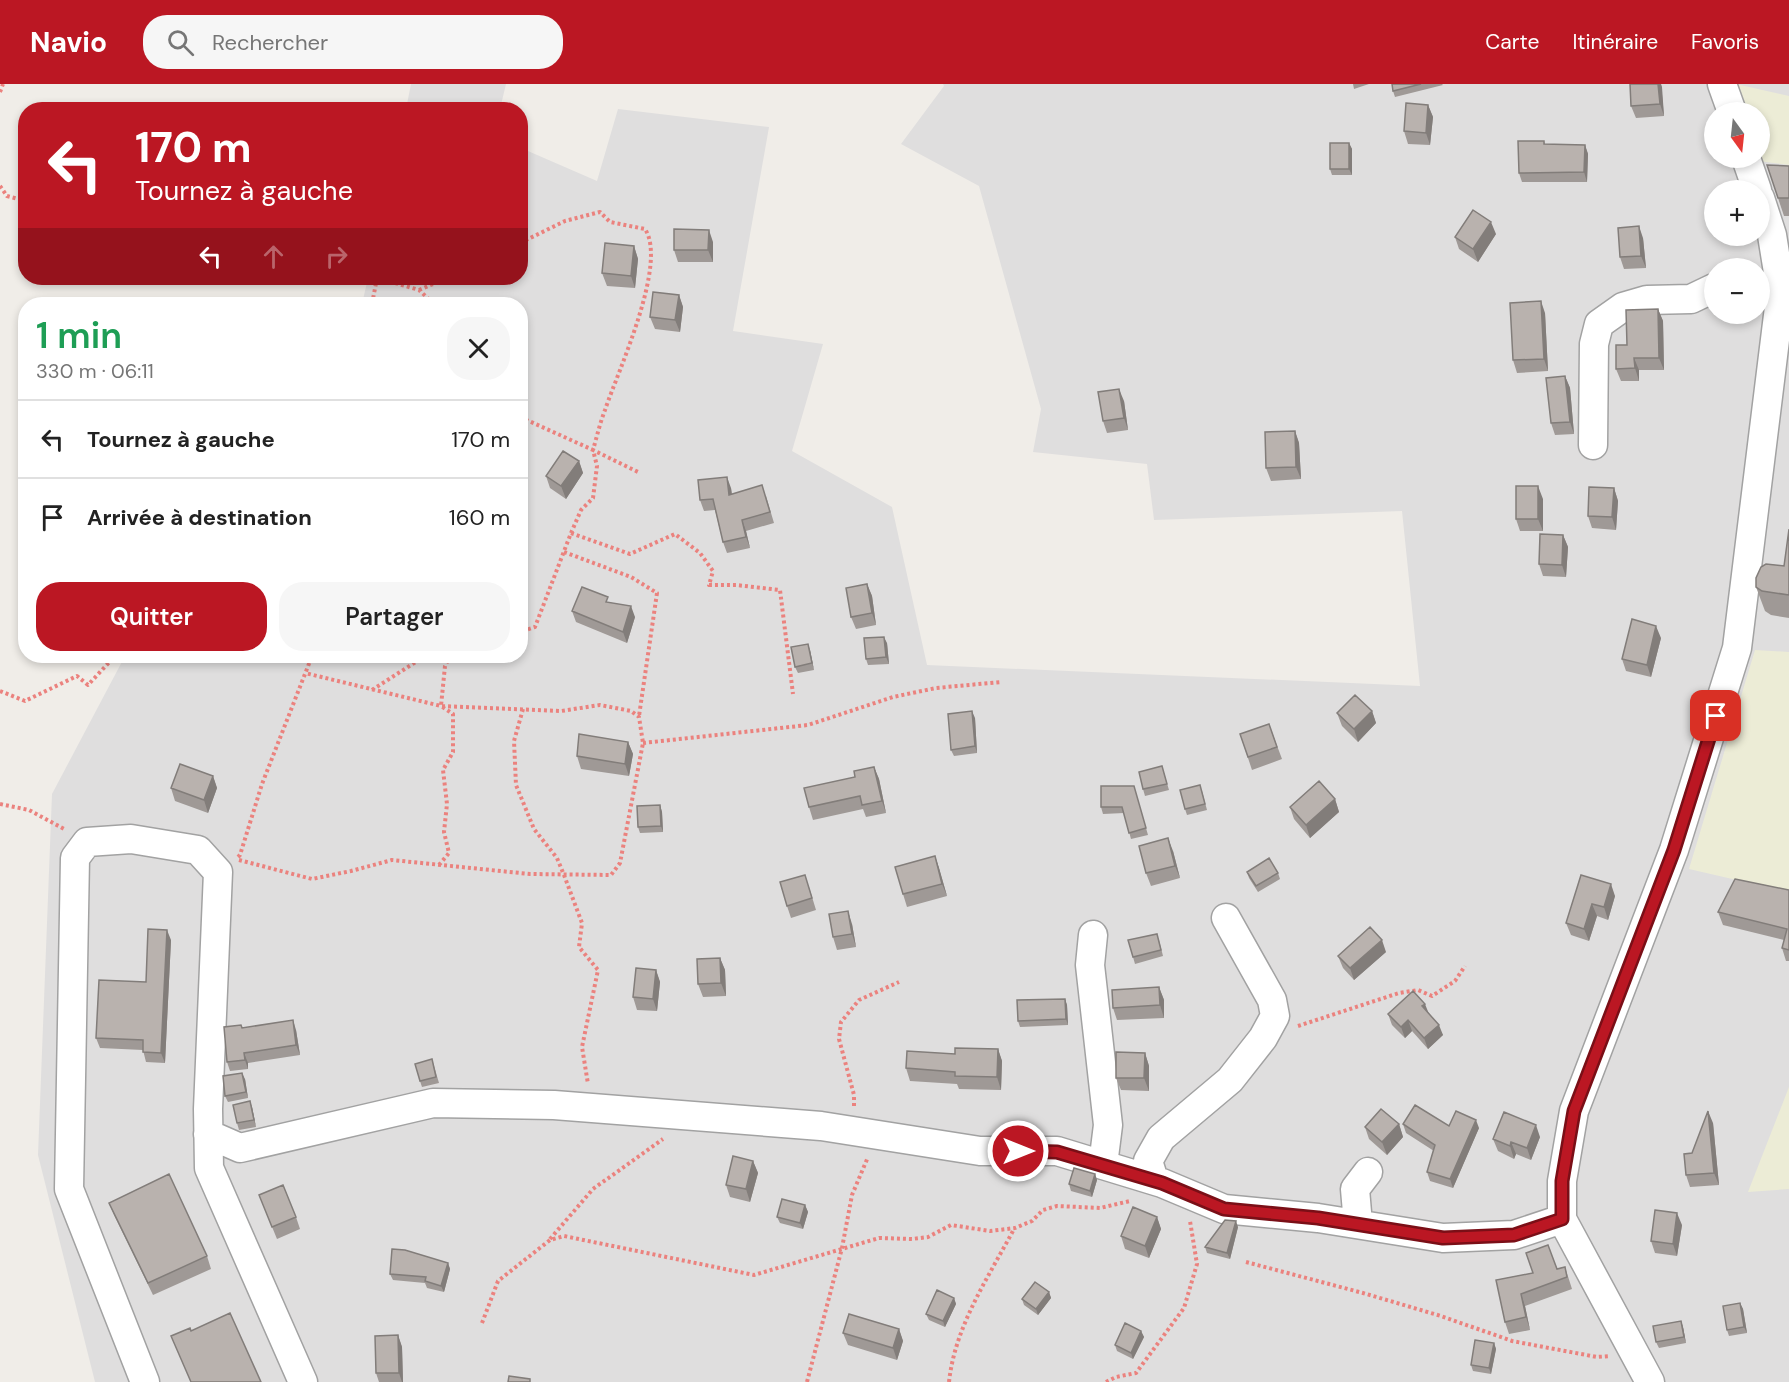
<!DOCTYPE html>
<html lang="fr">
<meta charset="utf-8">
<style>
:root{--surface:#fff;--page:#f6f6f6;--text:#222;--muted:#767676;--line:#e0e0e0;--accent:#bb1723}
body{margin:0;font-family:"DM Sans",sans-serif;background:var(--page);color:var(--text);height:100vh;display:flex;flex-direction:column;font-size:22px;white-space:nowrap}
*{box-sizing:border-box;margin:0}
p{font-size:20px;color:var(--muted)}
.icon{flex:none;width:33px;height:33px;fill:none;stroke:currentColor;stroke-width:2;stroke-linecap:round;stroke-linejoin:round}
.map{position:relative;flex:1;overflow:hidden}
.details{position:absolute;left:18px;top:213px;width:510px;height:366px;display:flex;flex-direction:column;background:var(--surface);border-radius:24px;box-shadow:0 3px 9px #0003}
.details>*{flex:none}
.banner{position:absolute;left:18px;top:18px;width:510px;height:183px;border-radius:24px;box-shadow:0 3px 9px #0003;background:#bb1723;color:#fff;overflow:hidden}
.needle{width:39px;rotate:165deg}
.tools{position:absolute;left:1704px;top:18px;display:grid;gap:12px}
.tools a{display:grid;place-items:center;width:66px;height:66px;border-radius:50%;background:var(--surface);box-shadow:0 3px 9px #0003;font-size:30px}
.pin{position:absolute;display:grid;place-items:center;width:51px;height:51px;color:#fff;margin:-26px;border-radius:12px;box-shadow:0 3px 9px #0006}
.me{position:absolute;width:66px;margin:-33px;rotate:90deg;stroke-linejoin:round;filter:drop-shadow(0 0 4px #0008)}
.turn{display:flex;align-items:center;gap:21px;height:126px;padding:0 18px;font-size:27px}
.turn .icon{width:78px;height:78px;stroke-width:2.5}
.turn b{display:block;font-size:42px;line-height:51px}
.lanes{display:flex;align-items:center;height:57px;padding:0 18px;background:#0003;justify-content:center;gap:30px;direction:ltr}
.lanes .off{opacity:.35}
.round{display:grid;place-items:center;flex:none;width:63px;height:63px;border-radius:24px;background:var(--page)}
.head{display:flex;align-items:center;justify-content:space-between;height:102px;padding:0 18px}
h1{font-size:36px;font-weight:600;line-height:45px;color:#1e9e55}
.button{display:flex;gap:12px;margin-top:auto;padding:12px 18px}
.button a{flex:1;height:69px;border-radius:24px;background:var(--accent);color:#fff;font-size:24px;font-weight:600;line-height:69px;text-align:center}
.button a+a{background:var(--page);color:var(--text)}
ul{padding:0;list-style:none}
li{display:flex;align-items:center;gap:18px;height:78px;padding:0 18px;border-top:2px solid var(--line)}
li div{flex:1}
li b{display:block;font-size:22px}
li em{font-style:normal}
header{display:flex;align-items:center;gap:36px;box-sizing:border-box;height:84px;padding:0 30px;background:var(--accent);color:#fff}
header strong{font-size:28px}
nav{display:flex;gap:33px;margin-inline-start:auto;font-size:21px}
.search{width:420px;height:54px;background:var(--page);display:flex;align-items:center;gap:15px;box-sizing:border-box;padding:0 21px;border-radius:24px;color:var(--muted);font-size:22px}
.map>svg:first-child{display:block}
.residential{fill:#dfdede;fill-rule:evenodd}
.farmland{fill:#ececd6}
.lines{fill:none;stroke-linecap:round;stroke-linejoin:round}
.minor-casing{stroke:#a2a2a2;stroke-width:31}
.path{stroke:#eb827e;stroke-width:4;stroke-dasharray:3 3;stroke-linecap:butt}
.minor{stroke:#fff;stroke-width:28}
.wall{fill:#9f9996}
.shaded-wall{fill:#827d7a}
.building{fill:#b9b2ae;stroke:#827d7a;stroke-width:1.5}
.route-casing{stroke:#7a0f17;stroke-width:15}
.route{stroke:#bb1723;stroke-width:10}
</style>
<header>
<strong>Navio</strong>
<div class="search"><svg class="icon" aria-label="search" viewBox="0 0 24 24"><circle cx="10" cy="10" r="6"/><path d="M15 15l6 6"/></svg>Rechercher</div>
<nav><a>Carte</a><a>Itinéraire</a><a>Favoris</a></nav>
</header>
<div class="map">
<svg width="1789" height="1298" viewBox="0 0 1789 1298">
<rect width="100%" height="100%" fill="#f0ede8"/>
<!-- residential -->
<path class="residential" d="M411,0H506L500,25H406Z
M943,0H1789V1298H95L38,1071L52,710L125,572H520V220H362L368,194H520L521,64L597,97L618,25L769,43L733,247L823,260L792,367L892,423L927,581L1420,602L1402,427L1154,436L1147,380L1033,368L1041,325L979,102L901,60L944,2ZM1714,28H1760V74H1714ZM1714,106H1760V152H1714ZM1714,184H1760V230H1714Z"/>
<!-- farmland -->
<path class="farmland" d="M1736,0L1789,12V81L1758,77L1760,28H1744Z
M1755,566L1789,568V808L1689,785Z
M1789,1003V1105L1748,1108Z"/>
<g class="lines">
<!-- minor casing -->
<g class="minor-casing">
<path id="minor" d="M1722,0L1732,28
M1746,74L1757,106
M1593,361L1594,260L1599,240L1623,223L1647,216L1691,215L1714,204
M1093,851L1090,881L1108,1041L1103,1081
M208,1050L240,1064L433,1019L554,1021L821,1042L980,1067H1057L1162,1099L1224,1125L1318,1134L1443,1154L1514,1151L1562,1135
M1154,1096L1148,1077L1161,1054L1230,996L1263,954L1275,932L1272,916L1226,834
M1358,1140L1355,1105L1368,1088
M145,1298L69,1105L75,774L87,758L131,755L198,766L218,788L208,1025L209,1084L303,1298
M1650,1298L1562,1135V1097L1574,1027L1674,766L1737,564L1781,207L1772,151L1760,114"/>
</g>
<!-- path -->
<path class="path" d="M0,8L3,0
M0,102L7,112L26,117
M520,159L565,137L600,128L610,138L645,145C668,180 618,287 605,326C600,339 597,352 593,366L638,388
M378,194L419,206L434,220
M419,206L447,194
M372,220L377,194
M520,333L593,366L597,382L593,414L581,426L571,449L535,543L526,546L520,542
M571,449L630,470L675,450L700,469L713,487L709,501H736L780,506L793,610
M564,468L631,493L657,509L639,632
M372,606L425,572
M0,607L25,617L77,592L88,601L115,572
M523,625L514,657L516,701L534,745L557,774L564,791L582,839L579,863L598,886L582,963L588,1000
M643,659L808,641L893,613L936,604L1001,598
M0,720L29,726L66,746
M238,773L240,771L262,700L312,572
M239,776L312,795L351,787L392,776L530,790L611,791L620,779L643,659L639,633L631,627L600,621L561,627L441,622L305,589
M439,781L449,769L444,748L447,720L443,686L453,668V630L441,622L445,582L450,572
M1298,942L1399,909L1418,906L1432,912L1455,897L1465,882
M854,1022V1011L839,955L841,938L859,916L899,898
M550,1155L593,1105L663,1055
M1246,1178L1363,1209L1441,1232L1512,1257L1597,1273L1610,1272
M482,1239L498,1197L550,1156L564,1152L754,1191L879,1154L912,1155L928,1153L951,1141L990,1147L1015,1144L1032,1137L1043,1126L1057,1122L1100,1124L1130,1117
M807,1298L842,1164L852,1111L868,1073
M949,1298C955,1242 988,1194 1014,1145
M1106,1298L1116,1293L1136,1289L1184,1224L1197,1180L1190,1137"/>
<!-- minor -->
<use href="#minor" class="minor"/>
</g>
<!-- wall -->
<path class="wall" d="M1353,0H1369L1354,5Z
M1392,0H1442L1443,1L1395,13L1393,7Z
M1630,0H1661L1664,32L1636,34L1631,22Z
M1428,21L1433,33L1430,61L1408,60L1404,47Z
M1544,57L1545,60L1585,61L1588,70L1587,98H1522L1519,89Z
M1349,59L1352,65V91H1332L1330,85Z
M1789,82V132H1784L1778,114Z
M1496,150L1478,178L1459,165L1455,153Z
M1643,154L1646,184L1624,185L1620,173Z
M713,158V178H678L674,166Z
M634,162L638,175L635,204L607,202L602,189Z
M679,211L683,223L680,248L655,245L650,233Z
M1658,225L1663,237L1664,286H1639V297H1621L1616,285Z
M1545,229L1548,287L1517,289L1513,276Z
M1565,292L1570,304L1574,350L1555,351L1551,339Z
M1124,317L1128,346L1107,349L1103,337Z
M1295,347L1299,359L1301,395L1271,397L1266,384Z
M579,377L583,389L566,415L550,404L546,392Z
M731,404L732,410L766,412L774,439L746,447L750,464L727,469L723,458L715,426L704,427L700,416Z
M1614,404L1618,417L1616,446L1592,444L1588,432Z
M1543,415V447H1520L1516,435Z
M1789,445V534L1771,531L1765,527L1756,503L1784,482Z
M1563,451L1568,463L1566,493L1543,492L1539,480Z
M867,500L872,512L876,541L856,545L851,533Z
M610,518L635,533L627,559L576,538L572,527Z
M1661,554L1651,593L1626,587L1622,575Z
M887,559L889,580L868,581L866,575Z
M810,566L814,586L798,589L795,583Z
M1372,627L1376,639L1358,658L1342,642L1337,629Z
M975,634L977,669L954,672L951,666Z
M1269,640L1282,675L1252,686L1240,650Z
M628,658L633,670L629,692L581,685L577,672Z
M1162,682L1169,706L1145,712L1143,705Z
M874,683L879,695L886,729L866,733L863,725L813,736L809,723L855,693Z
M213,692L217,704L208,729L175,717L171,704Z
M1134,702L1148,751L1131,755L1124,729L1103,730L1101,723Z
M1202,707L1207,726L1187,731L1185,725Z
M1335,715L1339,728L1310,754L1294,735L1290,723Z
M660,721L662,728L663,748L640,749L638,743Z
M1173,767L1180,794L1151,802L1146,789Z
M935,772L939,784L947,812L907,823L903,810Z
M1247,788L1278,789L1280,795L1258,808L1249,794Z
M1581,791L1615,812L1608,836L1597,832L1589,857L1571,851L1566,839Z
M809,803L816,826L791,834L787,822Z
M1789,806V877H1786L1782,864L1784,856L1723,841L1718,828Z
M852,840L856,863L837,866L833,853Z
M171,856L165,979L146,978L143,966L100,964L96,954L146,898Z
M1159,856L1163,872L1135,880L1133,873Z
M1386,868L1354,896L1343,884L1338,872Z
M720,874L725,886L726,912L703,913L698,900Z
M656,886L660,898L657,927L637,926L633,913Z
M1159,903L1164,916V934L1117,936L1113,924Z
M1065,915L1067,921L1068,941L1020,943L1018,937Z
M1429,929L1443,951L1428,965L1412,947L1405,954L1392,941L1388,930Z
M242,944L296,946L300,971L248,979V985L230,987L227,978Z
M998,965L1002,977L1001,1006L959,1005L957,1000L910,997L906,984L955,970Z
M1145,969L1149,982V1007L1121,1006L1116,994Z
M432,975L439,999L422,1003L420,997Z
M245,995L248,1014L228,1018L225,1012Z
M252,1023L256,1043L239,1046L237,1039Z
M1713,1039L1719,1101L1690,1103L1686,1091L1692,1069Z
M1399,1040L1403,1053L1387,1071L1369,1055L1365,1043Z
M1403,1040L1479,1044L1453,1104L1430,1097L1427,1088L1434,1067L1406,1049Z
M1540,1053L1531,1076L1516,1070L1514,1075L1498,1067L1493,1055Z
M753,1077L758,1089L750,1118L730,1113L726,1101Z
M1095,1090L1097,1096L1092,1113L1071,1107L1069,1100Z
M259,1111L296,1133L300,1145L277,1155Z
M109,1119L207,1172L211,1185L153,1211L114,1131Z
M805,1121L808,1128L803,1145L780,1139L777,1133Z
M1157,1133L1161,1145L1149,1174L1125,1165L1121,1152Z
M1682,1141L1677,1172L1655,1169L1651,1157Z
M1238,1143L1230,1175L1207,1169L1205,1163Z
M448,1179L450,1185L444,1208L427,1204L425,1199L393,1196L390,1190Z
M1565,1183L1572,1205L1525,1222L1530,1246L1509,1250L1505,1238L1496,1196Z
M1049,1208L1051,1214L1038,1231L1024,1221L1022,1215Z
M954,1214L956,1220L945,1243L929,1236L926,1230Z
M1740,1219L1743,1225L1747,1249L1729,1252L1727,1246Z
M1681,1237L1683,1243L1686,1259L1659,1264L1656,1258Z
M899,1245L903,1257L897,1276L848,1261L843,1249Z
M1141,1247L1144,1253L1133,1275L1117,1267L1115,1261Z
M398,1251L402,1263L403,1298H379L376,1289Z
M1494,1259L1496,1265L1491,1290L1473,1287L1471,1281Z"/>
<!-- shaded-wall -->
<path class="shaded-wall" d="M1658,0H1661L1662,3L1664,32L1660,20Z
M1428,21L1433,33L1430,61L1426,49Z
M1349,59L1352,65V91L1349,85Z
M1585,61L1588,70L1587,98L1584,88Z
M1491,138L1496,150L1478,178L1473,165Z
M1639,142L1643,154L1646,184L1641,172Z
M709,146L713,158V178L708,166Z
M634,162L638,175L635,204L631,192Z
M679,211L683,223L680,248L675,236Z
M1541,217L1545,229L1548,287L1544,275Z
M1658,225L1663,237L1664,286L1659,274Z
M1634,274L1639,286V297L1635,284Z
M1565,292L1570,304L1574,350L1570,338Z
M1119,305L1124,317L1128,346L1124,334Z
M1295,347L1299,359L1301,395L1296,383Z
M579,377L583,389L566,415L561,402Z
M727,393L731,404L733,422L729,411Z
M1538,402L1543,415V447L1538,435Z
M1614,404L1618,417L1616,446L1612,433Z
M742,436L746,447L750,464L746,453Z
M1563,451L1568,463L1566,493L1562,481Z
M867,500L872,512L876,541L872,529Z
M631,522L635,533L627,559L623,548Z
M1656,542L1661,554L1651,593L1647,581Z
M884,553L887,559L889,580L886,573Z
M808,560L810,566L814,586L812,579Z
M972,627L975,634L977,669L975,662Z
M1372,627L1376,639L1358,658L1354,645Z
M628,658L633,670L629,692L625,680Z
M874,683L879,695L886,729L882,717Z
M213,692L217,704L208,729L204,716Z
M1335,715L1339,728L1310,754L1306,741Z
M660,721L662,728L663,748L661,742Z
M1168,754L1173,767L1180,794L1175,782Z
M935,772L939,784L947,812L942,800Z
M1611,800L1615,812L1608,836L1604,823Z
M1592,820L1597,832L1589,857L1584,845Z
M848,827L852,840L856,863L852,850Z
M167,846L171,856L165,979L161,969Z
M1382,856L1386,868L1354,896L1350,884Z
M720,874L725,886L726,912L721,899Z
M656,886L660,898L657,927L653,915Z
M1159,903L1164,916V934L1160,921Z
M1065,915L1067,921L1068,941L1066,935Z
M1425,920L1429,930L1422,922Z
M293,936L296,946L300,971L296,961Z
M1408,936L1412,947L1405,954L1401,943Z
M1439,941L1443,951L1428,965L1424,954Z
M998,965L1002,977L1001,1006L997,993Z
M244,969L248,979V985L245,976Z
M1145,969L1149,982V1007L1144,994Z
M242,989L245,995L248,1014L246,1008Z
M250,1017L252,1023L256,1043L254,1036Z
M1708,1027L1713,1039L1719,1101L1714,1089Z
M1476,1036L1479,1044L1453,1104L1450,1095Z
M1399,1040L1403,1053L1387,1071L1382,1058Z
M1536,1041L1540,1053L1531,1076L1527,1064Z
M1511,1058L1516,1070L1514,1075L1510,1062Z
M753,1077L758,1089L750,1118L746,1105Z
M1095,1090L1097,1096L1092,1113L1090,1107Z
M805,1121L808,1128L803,1145L800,1139Z
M1677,1129L1682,1141L1677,1172L1673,1160Z
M1157,1133L1161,1145L1149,1174L1145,1162Z
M1236,1137L1238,1143L1230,1175L1227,1169Z
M448,1179L450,1185L444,1208L441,1202Z
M1049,1208L1051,1214L1038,1231L1036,1225Z
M1521,1210L1525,1222L1530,1246L1526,1233Z
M954,1214L956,1220L945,1243L943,1237Z
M1740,1219L1743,1225L1747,1249L1744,1243Z
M1681,1237L1683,1243L1686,1259L1684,1253Z
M899,1245L903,1257L897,1276L893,1264Z
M1141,1247L1144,1253L1133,1275L1131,1269Z
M398,1251L402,1263L403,1298H402L399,1289Z
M1494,1259L1496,1265L1491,1290L1489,1284Z"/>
<!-- building -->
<path class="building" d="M1392,0H1421L1393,7Z
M1630,0H1658L1660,20L1631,22Z
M1406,19L1428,21L1426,49L1404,47Z
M1518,57H1544V60L1585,61L1584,88L1519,89Z
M1330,59H1349V85H1330Z
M1767,81L1789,82V114H1778Z
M1473,126L1491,138L1473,165L1455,153Z
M1639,142L1641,172L1620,173L1618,144Z
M674,145L709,146L708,166H674Z
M605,159L634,162L631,192L602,189Z
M653,208L679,211L675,236L650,233Z
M1541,217L1544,275L1513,276L1510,219Z
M1658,225L1659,274H1634L1635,284L1616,285V261H1627L1626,226Z
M1565,292L1570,338L1551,339L1546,294Z
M1119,305L1124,334L1103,337L1098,308Z
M1295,347L1296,383L1266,384L1265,348Z
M563,367L579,377L561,402L546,392Z
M727,393L729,411L762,401L770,428L742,436L746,453L723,458L713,415L700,416L698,396Z
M1516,402H1538V435H1516Z
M1589,403L1614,404L1612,433L1588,432Z
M1789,445V511L1762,507L1756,503V494L1761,483L1766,480L1784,482Z
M1540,450L1563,451L1562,481L1539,480Z
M867,500L872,529L851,533L846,504Z
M582,503L608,513L606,518L631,522L623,548L572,527Z
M1632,535L1656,542L1647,581L1622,575Z
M884,553L886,573L866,575L864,554Z
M808,560L812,579L795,583L791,563Z
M1355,611L1372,627L1354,645L1337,629Z
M972,627L975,662L951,666L948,630Z
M1269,640L1277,663L1248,673L1240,650Z
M579,650L628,658L625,680L577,672Z
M180,680L213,692L204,716L171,704Z
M1162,682L1167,700L1143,705L1139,688Z
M874,683L882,717L862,721L860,712L809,723L804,704L855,693L854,687Z
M1319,697L1335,715L1306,741L1290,723Z
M1200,701L1205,720L1185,725L1180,706Z
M1101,702H1134L1146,744L1129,749L1122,723H1101Z
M660,721L661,742L638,743L637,722Z
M1168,754L1175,782L1146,789L1139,762Z
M935,772L942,800L903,810L895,783Z
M1269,774L1278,789L1256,802L1247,788Z
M805,791L812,814L787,822L780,798Z
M1581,791L1611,800L1604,823L1592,820L1584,845L1566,839Z
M1735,795L1789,806V866L1782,864L1787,845L1718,828Z
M848,827L852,850L833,853L829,830Z
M1370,843L1382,856L1350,884L1338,872Z
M148,845L167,846L161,969L143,968V956L96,954L99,896L146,898Z
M1157,850L1161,866L1133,873L1128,856Z
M720,874L721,899L698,900L697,875Z
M636,884L656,886L653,915L633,913Z
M1159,903L1160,921L1113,924L1112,906Z
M1413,907L1425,920L1422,922L1439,941L1424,954L1408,936L1401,943L1388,930Z
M1065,915L1066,935L1018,937L1017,916Z
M293,936L296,961L244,969L245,976L227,978L224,943L241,941L242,944Z
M955,964L998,965L997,993L955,992V988L906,984L907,967L955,970Z
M1116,968L1145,969L1144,994H1116Z
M432,975L436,993L420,997L415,980Z
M242,989L246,1008L225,1012L223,992Z
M250,1017L254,1036L237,1039L233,1021Z
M1415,1021L1449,1042L1456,1027L1476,1036L1450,1095L1427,1088L1435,1061L1403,1040Z
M1381,1025L1399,1040L1382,1058L1365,1043Z
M1708,1027L1714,1089L1686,1091L1684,1070L1692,1069Z
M1504,1028L1536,1041L1527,1064L1511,1058L1510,1062L1493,1055Z
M733,1072L753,1077L746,1105L726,1101Z
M1074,1084L1095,1090L1090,1107L1069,1100Z
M169,1090L207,1172L148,1199L109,1119Z
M283,1101L296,1133L272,1143L259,1111Z
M782,1115L805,1121L800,1139L777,1133Z
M1133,1123L1157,1133L1145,1162L1121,1152Z
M1655,1126L1677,1129L1673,1160L1651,1157Z
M1225,1136L1236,1137L1227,1169L1205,1163Z
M1548,1161L1557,1185L1565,1183L1567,1193L1521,1210L1526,1233L1505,1238L1496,1196L1533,1189L1526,1169Z
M392,1165L405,1166L448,1179L441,1202L425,1197L426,1193L390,1190Z
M1035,1198L1049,1208L1036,1225L1022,1215Z
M937,1206L954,1214L943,1237L926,1230Z
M1740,1219L1744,1243L1727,1246L1723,1222Z
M230,1229L261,1298H191L171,1252L190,1244L191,1247Z
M849,1230L899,1245L893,1264L843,1249Z
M1681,1237L1684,1253L1656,1258L1653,1242Z
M1125,1239L1141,1247L1131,1269L1115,1261Z
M398,1251L399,1289H376L375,1252Z
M1475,1256L1494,1259L1489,1284L1471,1281Z
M509,1292L530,1295V1298H508Z"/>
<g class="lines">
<!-- route casing -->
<g class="route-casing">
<path id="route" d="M1018,1067L1057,1068L1162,1099L1224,1125L1318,1134L1443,1154L1514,1151L1562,1135V1097L1574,1027L1674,766L1716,632"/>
</g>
<!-- route -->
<use href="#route" class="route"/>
</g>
</svg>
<div class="tools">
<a><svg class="needle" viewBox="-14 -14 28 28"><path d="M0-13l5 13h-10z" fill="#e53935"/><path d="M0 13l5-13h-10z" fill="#767676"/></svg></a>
<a>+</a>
<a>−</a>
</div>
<div class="pin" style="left:1716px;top:632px;background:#d93025"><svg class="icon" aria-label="arrive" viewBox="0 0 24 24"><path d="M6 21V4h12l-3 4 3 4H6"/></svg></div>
<svg class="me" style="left:1018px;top:1067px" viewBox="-20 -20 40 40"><circle r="17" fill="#bb1723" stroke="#fff" stroke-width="3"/><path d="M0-11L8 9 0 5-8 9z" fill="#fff"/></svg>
<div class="banner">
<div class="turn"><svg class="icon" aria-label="left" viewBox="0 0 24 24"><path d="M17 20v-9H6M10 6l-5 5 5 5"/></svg><div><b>170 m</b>Tournez à gauche</div></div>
<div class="lanes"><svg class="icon" aria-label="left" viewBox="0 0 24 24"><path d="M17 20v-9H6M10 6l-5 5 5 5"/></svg><svg class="icon off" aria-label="ahead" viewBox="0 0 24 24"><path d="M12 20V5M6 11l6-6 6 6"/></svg><svg class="icon off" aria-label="right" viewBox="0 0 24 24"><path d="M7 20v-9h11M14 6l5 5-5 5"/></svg></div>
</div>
<section class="details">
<div class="head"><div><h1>1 min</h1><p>330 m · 06:11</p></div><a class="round"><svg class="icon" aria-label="close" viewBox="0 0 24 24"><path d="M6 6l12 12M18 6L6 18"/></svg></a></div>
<ul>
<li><svg class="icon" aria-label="left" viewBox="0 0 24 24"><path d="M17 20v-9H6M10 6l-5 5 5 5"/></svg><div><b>Tournez à gauche</b></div><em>170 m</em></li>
<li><svg class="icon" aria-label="arrive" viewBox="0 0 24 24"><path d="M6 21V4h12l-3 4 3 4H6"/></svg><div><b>Arrivée à destination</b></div><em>160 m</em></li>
</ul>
<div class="button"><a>Quitter</a><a>Partager</a></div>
</section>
</div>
